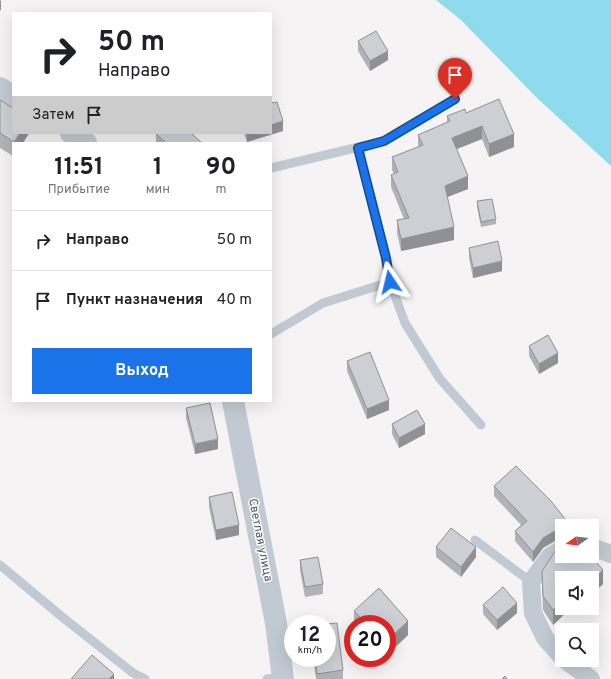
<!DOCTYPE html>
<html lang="ru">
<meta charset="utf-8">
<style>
:root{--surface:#fff;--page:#f6f6f6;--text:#202124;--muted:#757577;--line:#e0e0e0;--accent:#1a73e8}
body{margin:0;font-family:Overpass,sans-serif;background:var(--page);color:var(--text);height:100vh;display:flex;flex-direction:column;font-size:15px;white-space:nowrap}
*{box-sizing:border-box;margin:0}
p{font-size:13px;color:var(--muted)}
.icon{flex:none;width:22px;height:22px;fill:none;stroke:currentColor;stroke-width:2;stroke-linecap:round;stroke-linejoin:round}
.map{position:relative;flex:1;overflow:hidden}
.details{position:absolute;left:12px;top:142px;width:260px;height:260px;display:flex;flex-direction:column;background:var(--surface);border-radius:0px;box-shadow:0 4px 16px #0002}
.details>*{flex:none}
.guide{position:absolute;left:12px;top:12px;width:260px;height:122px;border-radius:0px;box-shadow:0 4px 16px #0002;background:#fff;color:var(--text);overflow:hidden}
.needle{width:26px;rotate:256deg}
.controls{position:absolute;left:555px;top:519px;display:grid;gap:8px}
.controls a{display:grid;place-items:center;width:44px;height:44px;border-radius:0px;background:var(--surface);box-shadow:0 4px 16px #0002;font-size:20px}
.speed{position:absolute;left:284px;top:615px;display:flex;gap:8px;font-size:20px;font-weight:700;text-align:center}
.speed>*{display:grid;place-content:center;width:52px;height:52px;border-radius:50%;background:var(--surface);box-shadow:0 4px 16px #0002;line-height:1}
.speed small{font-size:10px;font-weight:400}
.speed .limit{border:6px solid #d22;background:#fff;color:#111}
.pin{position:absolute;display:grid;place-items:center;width:34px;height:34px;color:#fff;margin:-41px -17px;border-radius:50% 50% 50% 0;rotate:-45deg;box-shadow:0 0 4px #0007}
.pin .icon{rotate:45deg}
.me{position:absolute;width:44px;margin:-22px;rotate:350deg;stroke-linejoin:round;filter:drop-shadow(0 0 3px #0008)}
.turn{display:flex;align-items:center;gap:14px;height:84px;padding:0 20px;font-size:18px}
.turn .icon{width:52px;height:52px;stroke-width:2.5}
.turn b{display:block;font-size:28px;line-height:34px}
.then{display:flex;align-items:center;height:38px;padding:0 20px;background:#0003;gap:8px;font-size:15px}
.eta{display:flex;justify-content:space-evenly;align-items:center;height:68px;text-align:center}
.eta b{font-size:24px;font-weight:700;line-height:28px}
.primary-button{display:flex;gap:8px;margin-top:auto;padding:8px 20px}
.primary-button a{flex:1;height:46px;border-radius:0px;background:var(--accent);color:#fff;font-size:16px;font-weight:700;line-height:46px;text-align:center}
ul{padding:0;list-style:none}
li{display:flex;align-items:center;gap:12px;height:60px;padding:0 20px;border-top:1px solid var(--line)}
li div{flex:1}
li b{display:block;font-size:15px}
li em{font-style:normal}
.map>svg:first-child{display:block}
.water{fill:#90daee}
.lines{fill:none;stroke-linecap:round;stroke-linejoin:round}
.service{stroke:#c1cad2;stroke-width:9}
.minor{stroke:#c1cad2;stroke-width:18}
.tertiary{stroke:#c1cad2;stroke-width:22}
.wall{fill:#b0b2b7}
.shaded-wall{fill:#909195}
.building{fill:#cdcfd5;stroke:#909195}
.route-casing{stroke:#114b97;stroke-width:10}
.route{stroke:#1a73e8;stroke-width:7}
.labels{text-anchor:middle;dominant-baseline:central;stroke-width:3;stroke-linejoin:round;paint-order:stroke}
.street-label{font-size:12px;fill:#4a5661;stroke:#fff}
</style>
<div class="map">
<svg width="611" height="679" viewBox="0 0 611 679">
<rect width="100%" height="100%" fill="#f5f3f3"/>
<!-- water -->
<path class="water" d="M436,0H611V166L537,98L461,20Z"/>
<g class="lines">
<!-- service -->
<path class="service" d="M358,148L386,258L390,282L405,323L440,379L481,425
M271,168L384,141L455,99
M271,334L323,303L390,282
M475,540L531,582
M0,565L61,616L133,673L145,679
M267,679L283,677"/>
<!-- minor -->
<path class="minor" d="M592,547L611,554
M562,549L549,557L531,582L533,613L545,638L562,657
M565,660L591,679"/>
<!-- tertiary -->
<path class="tertiary" d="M0,88L13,96
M71,133L86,143
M233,401L276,623L283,679"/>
</g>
<!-- wall -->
<path class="wall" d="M358,41L388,60L370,71L358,51Z
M0,100L13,133H29L23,143H13V156L0,148Z
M466,113L514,147L489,157L482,139L456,149L468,189L447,197L454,240L401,251L397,233V220L404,219L391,187V175L394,174L392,170V157L418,147V135L447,122V116Z
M283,131L247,142L244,133H271Z
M156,134L202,143H156Z
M477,201L496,219V224L481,227L477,207Z
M469,248L502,271L473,278L469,258Z
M529,346L558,363L539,374L529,356Z
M347,361L389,410L367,419L347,371Z
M186,408L218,449L195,454L186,418Z
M392,424L425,434L399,448L392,434Z
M494,486L569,526L543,548L533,562L515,541V531L521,525L494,496Z
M209,497L239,535L216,540L209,507Z
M436,547L476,557L461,577L436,557Z
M562,547V556H591L603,570V584L592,594V578H562V608H571L553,625L543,610L542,585V571L556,550Z
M300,560L323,584V594L305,597L300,570Z
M379,588L408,621V635L387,655V624H354V611Z
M483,605L517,613L497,630L483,614Z
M313,658H327L343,670V679H316Z"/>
<!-- shaded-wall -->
<path class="shaded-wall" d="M1,0V9L0,11V1Z
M388,51V60L370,71V61Z
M283,121V131L247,142V133H271V125Z
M482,126V139L452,151V138Z
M20,133H29L23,143H14Z
M514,134V147L489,157V144Z
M468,176V189L445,198V186Z
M454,227V240L401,251V239Z
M502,261V271L473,278V268Z
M558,353V363L539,374V364Z
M389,400V410L367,419V409Z
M425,424V434L399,448V438Z
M218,439V449L195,454V444Z
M239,525V535L216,540V530Z
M562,527V537L543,548L533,562V552L543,538Z
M476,547V557L461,577V567Z
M603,570V584L592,594V580Z
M562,602V608H571L553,625V610Z
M517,603V613L497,630V620Z
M408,621V635L387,655V641Z
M114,674V679H109Z"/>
<!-- building -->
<path class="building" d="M376,31L388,51L370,61L358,41Z
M499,99L514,134L489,144L482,126L452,138L468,176L445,186L454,227L401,239L397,220L409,218L391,175L398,172L392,157L423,145L418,135L450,121L447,116L465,109L466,113Z
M0,100L13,108V133H20L14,142L0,133Z
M277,102L283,121L271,125V103Z
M157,133H191L202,143H165V142L156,134Z
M492,199L496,219L481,222L477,201Z
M498,241L502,261L473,268L469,248Z
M548,335L558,353L539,364L529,346Z
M370,352L389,400L367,409L347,361Z
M210,403L218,439L195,444L186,408Z
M417,410L425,424L399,438L392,424Z
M516,466L551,501L569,524L564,526H562V527L543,538L533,552L515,531L527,521L494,486Z
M232,492L239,525L216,530L209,497Z
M451,528L476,547L461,567L436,547Z
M562,547V556H591L603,570L592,580V578H562V602L553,610L543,596L542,571L556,550Z
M318,557L323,584L305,587L300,560Z
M503,587L517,603L497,620L483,605Z
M379,588L408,621L387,641V624H366L354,611Z
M337,623L343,670L317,674L315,658H327V624Z
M92,655L114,674L109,679H71Z
M505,676L507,679H502Z"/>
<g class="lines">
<!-- route casing -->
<g class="route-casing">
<path id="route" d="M390,282L386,258L358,148L384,141L455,99"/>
</g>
<!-- route -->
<use href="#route" class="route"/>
</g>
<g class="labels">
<!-- street labels -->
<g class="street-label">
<text transform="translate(260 540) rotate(79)">Светлая улица</text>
</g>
</g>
</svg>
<div class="controls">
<a><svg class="needle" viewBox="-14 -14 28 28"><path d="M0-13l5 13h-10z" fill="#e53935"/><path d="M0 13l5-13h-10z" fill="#757577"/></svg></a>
<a><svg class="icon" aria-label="sound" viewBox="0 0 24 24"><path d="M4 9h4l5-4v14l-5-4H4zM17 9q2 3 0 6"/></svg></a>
<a><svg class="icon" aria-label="search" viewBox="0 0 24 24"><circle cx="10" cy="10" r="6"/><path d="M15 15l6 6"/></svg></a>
</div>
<div class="speed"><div>12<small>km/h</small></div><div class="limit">20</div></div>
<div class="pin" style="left:455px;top:99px;background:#d93025"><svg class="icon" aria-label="arrive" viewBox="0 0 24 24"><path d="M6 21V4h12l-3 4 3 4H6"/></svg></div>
<svg class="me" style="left:390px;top:282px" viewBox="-20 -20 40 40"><path d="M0-17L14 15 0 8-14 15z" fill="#1a73e8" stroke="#fff" stroke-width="4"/></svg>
<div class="guide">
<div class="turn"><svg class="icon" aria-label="right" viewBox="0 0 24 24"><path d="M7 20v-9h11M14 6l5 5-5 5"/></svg><div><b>50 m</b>Направо</div></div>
<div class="then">Затем<svg class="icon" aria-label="arrive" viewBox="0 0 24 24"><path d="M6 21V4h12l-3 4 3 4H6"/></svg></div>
</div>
<section class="details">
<div class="eta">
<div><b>11:51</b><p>Прибытие</p></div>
<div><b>1</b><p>мин</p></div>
<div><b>90</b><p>m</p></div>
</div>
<ul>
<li><svg class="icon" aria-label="right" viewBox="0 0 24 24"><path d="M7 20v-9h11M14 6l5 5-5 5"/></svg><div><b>Направо</b></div><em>50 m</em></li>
<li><svg class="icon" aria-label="arrive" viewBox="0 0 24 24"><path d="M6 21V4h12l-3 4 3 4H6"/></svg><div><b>Пункт назначения</b></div><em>40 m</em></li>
</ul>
<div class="primary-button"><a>Выход</a></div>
</section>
</div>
